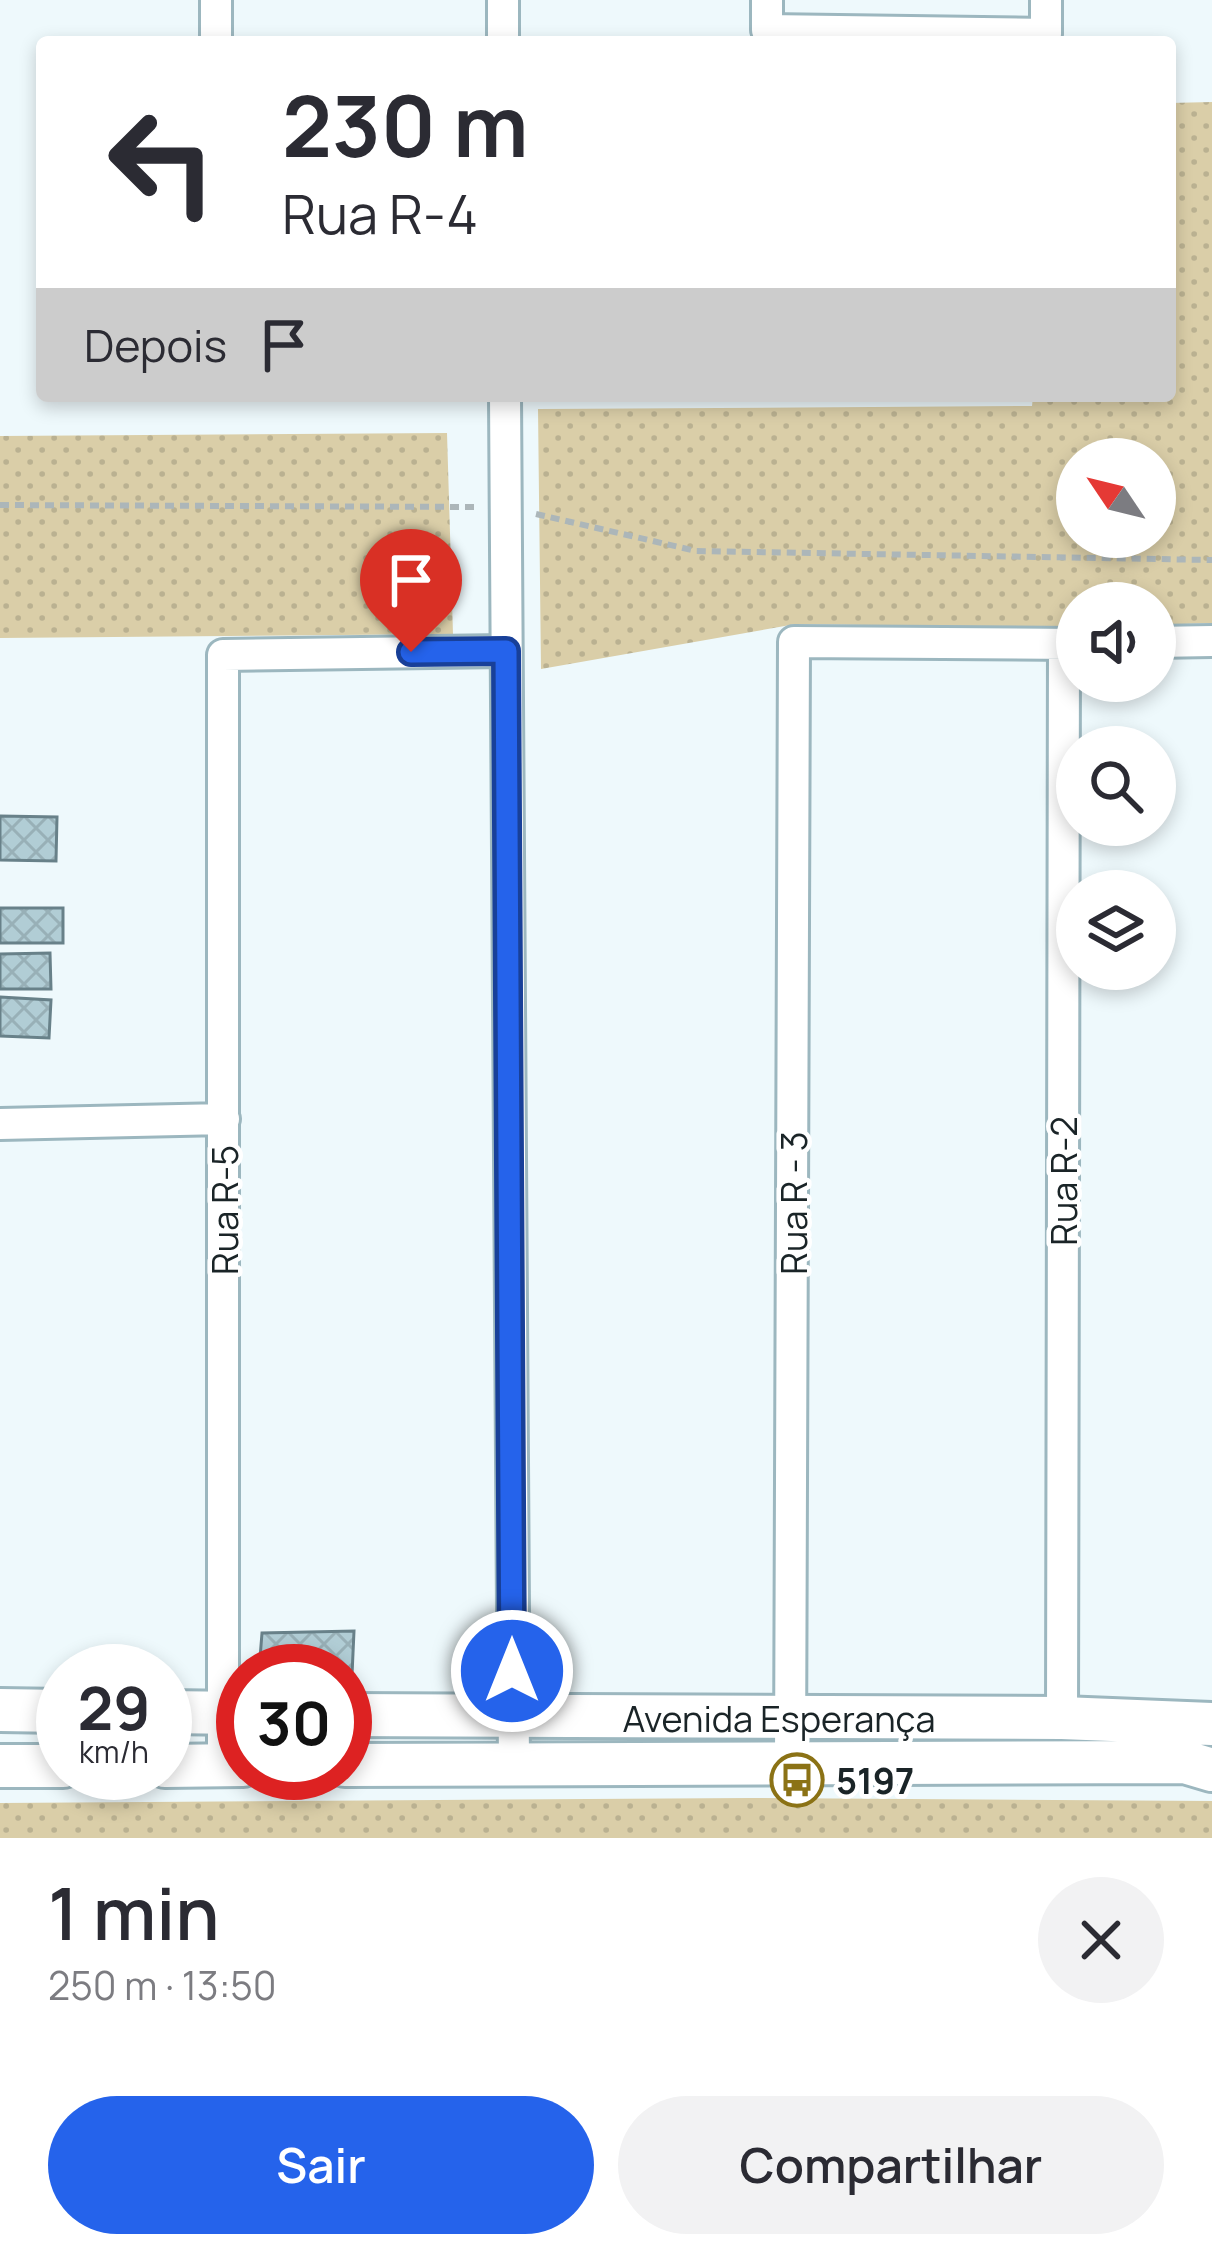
<!DOCTYPE html>
<html lang="pt">
<meta charset="utf-8">
<style>
:root{--surface:#fff;--page:#f2f2f3;--text:#2b2b33;--muted:#7c7c81;--accent:#2563eb}
body{margin:0;font-family:Manrope,sans-serif;background:var(--page);color:var(--text);height:100vh;display:flex;flex-direction:column;font-size:45px;white-space:nowrap}
*{box-sizing:border-box;margin:0}
p{font-size:39px;color:var(--muted)}
.icon{flex:none;width:66px;height:66px;fill:none;stroke:currentColor;stroke-width:2;stroke-linecap:round;stroke-linejoin:round}
.map{position:relative;height:1838px;overflow:hidden}
.panel{display:flex;flex-direction:column;background:var(--surface);flex:1}
.panel>*{flex:none}
.banner{position:absolute;left:36px;top:36px;width:1140px;height:366px;border-radius:12px;box-shadow:0 6px 18px #0003;background:#fff;color:var(--text);overflow:hidden}
.needle{width:78px;rotate:305deg}
.tools{position:absolute;left:1056px;top:438px;display:grid;gap:24px}
.tools a{display:grid;place-items:center;width:120px;height:120px;border-radius:50%;background:var(--surface);box-shadow:0 6px 18px #0003;font-size:60px}
.speed{position:absolute;left:36px;top:1644px;display:flex;gap:24px;font-size:60px;font-weight:700;text-align:center}
.speed>*{display:grid;place-content:center;width:156px;height:156px;border-radius:50%;background:var(--surface);box-shadow:0 6px 18px #0003;line-height:1}
.speed small{font-size:30px;font-weight:400}
.speed .limit{border:18px solid #d22;background:#fff;color:#111}
.pin{position:absolute;display:grid;place-items:center;width:102px;height:102px;color:#fff;margin:-123px -51px;border-radius:50% 50% 50% 0;rotate:-45deg;box-shadow:0 0 12px #0007}
.pin .icon{rotate:45deg}
.me{position:absolute;width:132px;margin:-66px;rotate:0deg;stroke-linejoin:round;filter:drop-shadow(0 0 9px #0008)}
.turn{display:flex;align-items:center;gap:42px;height:252px;padding:0 48px;font-size:54px}
.turn .icon{width:156px;height:156px;stroke-width:2.5}
.turn b{display:block;font-size:84px;line-height:102px}
.then{display:flex;align-items:center;height:114px;padding:0 48px;background:#0003;gap:24px;font-size:45px}
.round{display:grid;place-items:center;flex:none;width:126px;height:126px;border-radius:63px;background:var(--page)}
.summary{display:flex;align-items:center;justify-content:space-between;height:204px;padding:0 48px}
h1{font-size:72px;font-weight:600;line-height:90px}
.action{display:flex;gap:24px;margin-top:auto;padding:24px 48px}
.action a{flex:1;height:138px;border-radius:72px;background:var(--accent);color:#fff;font-size:48px;font-weight:600;line-height:138px;text-align:center}
.action a+a{background:var(--page);color:var(--text)}
.map>svg:first-child{display:block}
.green{fill:url(#green-dots);fill-rule:evenodd}
.building{fill:url(#building-cross-hatch);stroke:#688189;stroke-width:3}
.lines{fill:none;stroke-linecap:round;stroke-linejoin:round}
.street-casing{stroke:#9cb7bf;stroke-width:36}
.secondary-casing{stroke:#9cb7bf;stroke-width:48}
.path{stroke:#acb6b9;stroke-width:6;stroke-dasharray:9 6;stroke-linecap:butt}
.street{stroke:#fff;stroke-width:30}
.secondary{stroke:#fff;stroke-width:42}
.route-casing{stroke:#184099;stroke-width:30}
.route{stroke:#2563eb;stroke-width:21}
.labels{text-anchor:middle;dominant-baseline:central;stroke-width:9;stroke-linejoin:round;paint-order:stroke}
.street-label{font-size:36px;fill:#1a2427;stroke:#fff}
.poi-label{font-size:36px;font-weight:bold;fill:#1a2427;stroke:#fff;text-anchor:start}
</style>
<div class="map">
<svg width="1212" height="1838" viewBox="0 0 1212 1838">
<defs>
<pattern id="green-dots" width="8" height="8" patternUnits="userSpaceOnUse" patternTransform="scale(3)"><rect width="8" height="8" fill="#dacea8"/><path d="M2 2h.1M6 6h.1" fill="none" stroke="#bab191" stroke-width="1.8" stroke-linecap="round"/></pattern>
<pattern id="building-cross-hatch" width="8" height="8" patternUnits="userSpaceOnUse" patternTransform="scale(3)"><rect width="8" height="8" fill="#b1cdd5"/><path d="M0 0l8 8M0 8l8-8" fill="none" stroke="#98b0b7"/></pattern>
</defs>
<rect width="100%" height="100%" fill="#eef9fc"/>
<!-- green -->
<path class="green" d="M1212,102V623L1155,625V603H1077V628L796,624L541,669L538,409L1032,406L1033,396H1170V103ZM1077,459H1155V537H1077Z
M447,433L453,634L0,638V436Z
M749,1798L1212,1801V1838H0V1803Z"/>
<!-- building -->
<path class="building" d="M0,816L57,817L56,861L0,860Z
M0,908H63V943H0Z
M50,953L51,989H0V954Z
M0,997L51,1000L49,1038L0,1036Z
M354,1631L351,1697L345,1696V1671H259L262,1633Z"/>
<g class="lines">
<!-- street casing -->
<g class="street-casing">
<path id="street" d="M216,0V42
M503,0V42
M767,0V30L1046,34V0
M505,396L514,1764
M1155,642L1212,641
M0,1124L224,1119
M1062,1718L1064,644
M790,1763L794,642L1077,644
M223,1765V655L505,651"/>
</g>
<!-- secondary casing -->
<g class="secondary-casing">
<path id="secondary" d="M0,1710L63,1711
M165,1712L243,1713
M345,1715L1062,1718L1212,1724
M345,1765L1185,1762L1212,1770
M0,1766H63
M165,1766L243,1765"/>
</g>
<!-- path -->
<path class="path" d="M0,505L476,507
M536,514L696,551L1212,560"/>
<!-- street -->
<use href="#street" class="street"/>
<!-- secondary -->
<use href="#secondary" class="secondary"/>
</g>
<g class="lines">
<!-- route casing -->
<g class="route-casing">
<path id="route" d="M411,652L506,651L512,1671"/>
</g>
<!-- route -->
<use href="#route" class="route"/>
</g>
<!-- icons -->
<defs>
<g id="bus-ring" transform="scale(2.7)"><circle r="9.5" fill="#fff" stroke="#8b7215" stroke-width="1.5"/><path d="M-5-6H5V4H4V6H2V4H-2V6H-4V4H-5ZM-3.5-4V0h7V-4ZM-3.5 1.2v1.5H-2V1.2ZM2 1.2v1.5H3.5V1.2Z" fill="#8b7215"/></g>
</defs>
<g fill-rule="evenodd">
<use href="#bus-ring" x="797" y="1780"/>
</g>
<g class="labels">
<!-- street labels -->
<g class="street-label">
<text transform="translate(1063 1181) rotate(-90)">Rua R-2</text>
<text transform="translate(793 1203) rotate(-90)">Rua R - 3</text>
<text transform="translate(224 1210) rotate(-90)">Rua R-5</text>
<text x="779" y="1718">Avenida Esperança</text>
</g>
<!-- poi labels -->
<g class="poi-label">
<text x="836" y="1780">5197</text>
</g>
</g>
</svg>
<div class="tools">
<a><svg class="needle" viewBox="-14 -14 28 28"><path d="M0-13l5 13h-10z" fill="#e53935"/><path d="M0 13l5-13h-10z" fill="#7c7c81"/></svg></a>
<a><svg class="icon" aria-label="sound" viewBox="0 0 24 24"><path d="M4 9h4l5-4v14l-5-4H4zM17 9q2 3 0 6"/></svg></a>
<a><svg class="icon" aria-label="search" viewBox="0 0 24 24"><circle cx="10" cy="10" r="6"/><path d="M15 15l6 6"/></svg></a>
<a><svg class="icon" aria-label="layers" viewBox="0 0 24 24"><path d="M12 4l9 5-9 5-9-5zM3 14l9 5 9-5"/></svg></a>
</div>
<div class="speed"><div>29<small>km/h</small></div><div class="limit">30</div></div>
<div class="pin" style="left:411px;top:652px;background:#d93025"><svg class="icon" aria-label="arrive" viewBox="0 0 24 24"><path d="M6 21V4h12l-3 4 3 4H6"/></svg></div>
<svg class="me" style="left:512px;top:1671px" viewBox="-20 -20 40 40"><circle r="17" fill="#2563eb" stroke="#fff" stroke-width="3"/><path d="M0-11L8 9 0 5-8 9z" fill="#fff"/></svg>
<div class="banner">
<div class="turn"><svg class="icon" aria-label="left" viewBox="0 0 24 24"><path d="M17 20v-9H6M10 6l-5 5 5 5"/></svg><div><b>230 m</b>Rua R-4</div></div>
<div class="then">Depois<svg class="icon" aria-label="arrive" viewBox="0 0 24 24"><path d="M6 21V4h12l-3 4 3 4H6"/></svg></div>
</div>
</div>
<section class="panel">
<div class="summary"><div><h1>1 min</h1><p>250 m · 13:50</p></div><a class="round"><svg class="icon" aria-label="close" viewBox="0 0 24 24"><path d="M6 6l12 12M18 6L6 18"/></svg></a></div>
<div class="action"><a>Sair</a><a>Compartilhar</a></div>
</section>
